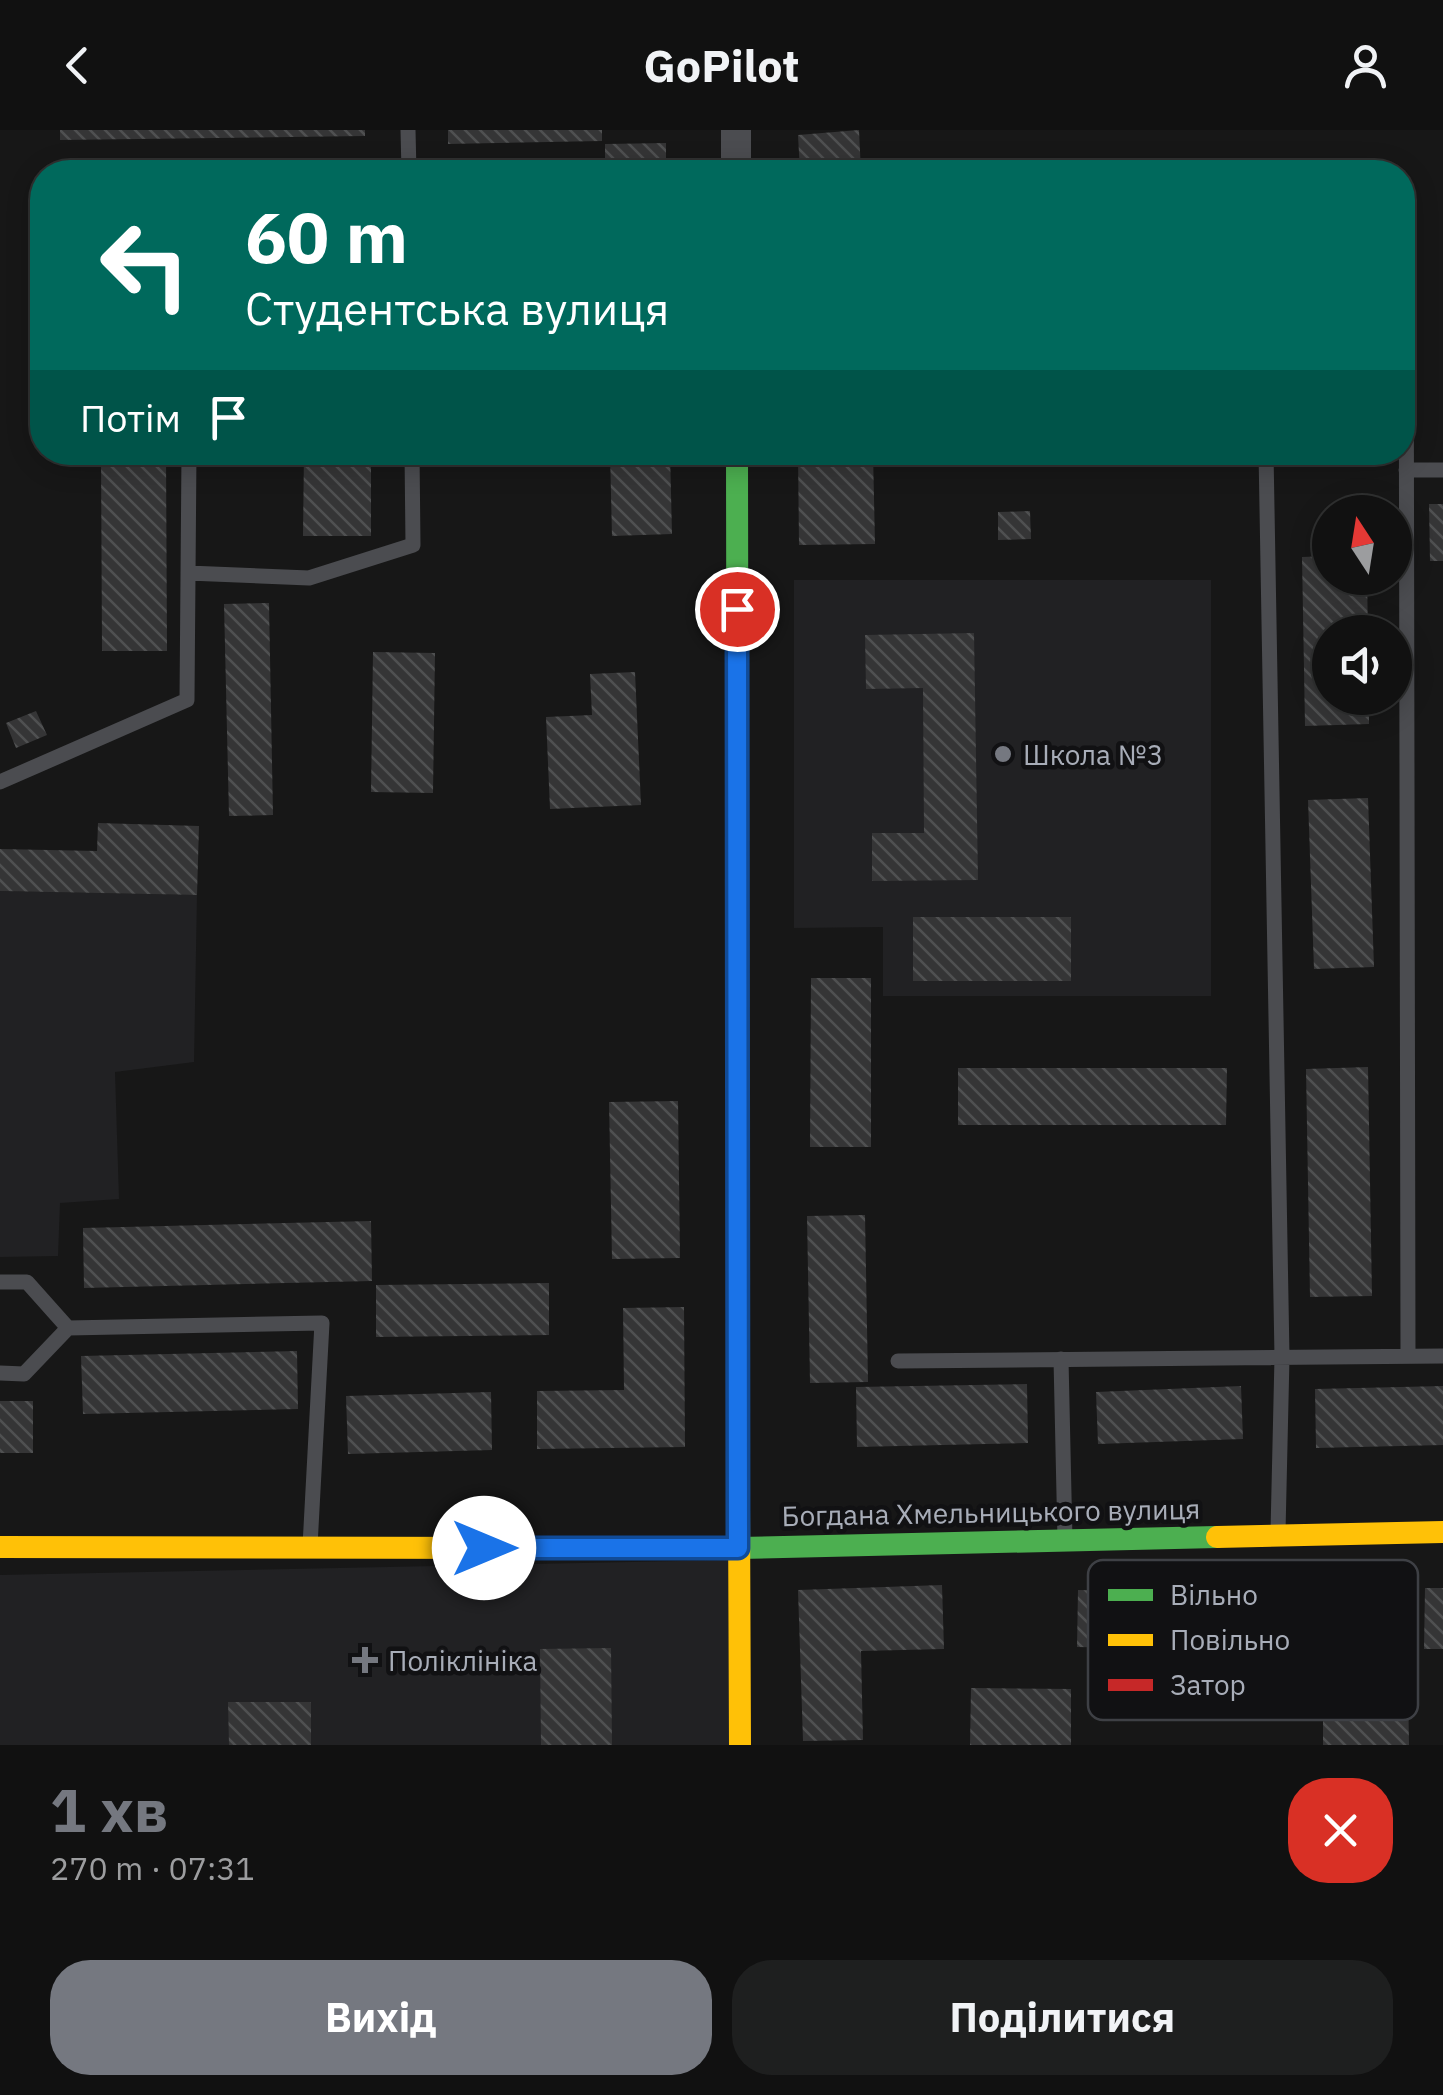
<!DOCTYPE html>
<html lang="uk">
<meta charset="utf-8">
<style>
:root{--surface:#111;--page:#1e1f1f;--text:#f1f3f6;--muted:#9c9d9f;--line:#303131;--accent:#757880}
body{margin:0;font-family:"IBM Plex Sans",sans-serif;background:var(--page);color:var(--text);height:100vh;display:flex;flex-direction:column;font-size:38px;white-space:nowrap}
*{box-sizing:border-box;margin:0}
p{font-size:32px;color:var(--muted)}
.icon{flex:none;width:55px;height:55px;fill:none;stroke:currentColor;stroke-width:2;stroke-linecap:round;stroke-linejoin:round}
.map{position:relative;height:1615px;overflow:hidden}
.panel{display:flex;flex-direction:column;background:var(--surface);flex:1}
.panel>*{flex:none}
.guide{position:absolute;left:30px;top:30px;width:1385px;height:305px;border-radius:40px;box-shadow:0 5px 25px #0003,0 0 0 2px var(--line);background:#00695c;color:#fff;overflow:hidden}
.needle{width:65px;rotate:348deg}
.controls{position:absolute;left:1312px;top:365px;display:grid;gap:20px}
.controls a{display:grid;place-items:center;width:100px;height:100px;border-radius:50%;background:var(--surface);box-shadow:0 5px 25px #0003,0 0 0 2px var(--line);font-size:50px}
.pin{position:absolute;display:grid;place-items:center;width:85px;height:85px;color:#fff;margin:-42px;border:5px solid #fff;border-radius:50%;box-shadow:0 2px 10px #0007}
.me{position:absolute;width:110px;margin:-55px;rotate:90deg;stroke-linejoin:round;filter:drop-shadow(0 0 8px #0008)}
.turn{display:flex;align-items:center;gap:35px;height:210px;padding:0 50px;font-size:45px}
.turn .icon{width:130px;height:130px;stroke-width:2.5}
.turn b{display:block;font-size:70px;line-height:85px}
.then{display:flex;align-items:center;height:95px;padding:0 50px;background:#0003;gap:20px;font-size:38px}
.round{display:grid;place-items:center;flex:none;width:105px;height:105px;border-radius:40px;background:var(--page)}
.headline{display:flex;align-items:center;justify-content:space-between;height:170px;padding:0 50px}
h1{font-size:60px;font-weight:700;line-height:75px;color:var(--accent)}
.button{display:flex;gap:20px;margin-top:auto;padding:20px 50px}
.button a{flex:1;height:115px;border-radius:40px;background:var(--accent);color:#fff;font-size:40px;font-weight:700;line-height:115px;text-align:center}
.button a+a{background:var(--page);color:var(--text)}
header{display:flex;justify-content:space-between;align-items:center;height:130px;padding:0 50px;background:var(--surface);font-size:45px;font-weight:700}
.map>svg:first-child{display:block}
.built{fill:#212123}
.building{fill:url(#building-back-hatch)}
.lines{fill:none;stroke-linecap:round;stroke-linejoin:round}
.lane{stroke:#4b4c50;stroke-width:15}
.street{stroke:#4b4c50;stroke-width:30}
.fast{stroke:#4caf50;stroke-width:22}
.slow{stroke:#ffc107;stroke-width:22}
.jam{stroke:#c62828;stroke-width:22}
.route-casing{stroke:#114b97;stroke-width:25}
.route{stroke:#1a73e8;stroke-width:18}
.poi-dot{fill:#757880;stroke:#111113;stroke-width:4}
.labels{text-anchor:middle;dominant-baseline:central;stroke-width:9;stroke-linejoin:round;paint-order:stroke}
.poi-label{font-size:28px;fill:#a8adb8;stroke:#111113;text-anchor:start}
.street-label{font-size:28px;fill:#a8adb8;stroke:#111113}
.key{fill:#111113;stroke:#3e4045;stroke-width:2.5}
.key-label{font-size:28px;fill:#a8adb8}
</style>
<header><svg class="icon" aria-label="back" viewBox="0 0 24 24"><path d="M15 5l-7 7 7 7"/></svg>GoPilot<svg class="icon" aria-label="person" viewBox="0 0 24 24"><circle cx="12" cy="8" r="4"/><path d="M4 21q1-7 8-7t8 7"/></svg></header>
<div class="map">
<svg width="1443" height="1615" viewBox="0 0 1443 1615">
<defs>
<pattern id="building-back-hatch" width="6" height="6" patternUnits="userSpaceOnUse" patternTransform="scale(2.5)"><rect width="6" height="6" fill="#353536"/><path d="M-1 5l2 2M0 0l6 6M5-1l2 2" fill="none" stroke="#4f5051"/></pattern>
</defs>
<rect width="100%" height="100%" fill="#171717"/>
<!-- built -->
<path class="built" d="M794,450H1211V866H883V797L794,798Z
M0,761L197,765L194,932L115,942L119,1069L60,1073L58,1126L0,1127Z
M729,1430L730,1615H0V1445Z"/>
<!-- building -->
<path class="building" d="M60,0H365V6L60,10Z
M448,0H602V11L448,14Z
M859,0L861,42H800L798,5Z
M666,13V42H605V14Z
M101,322H166L167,521H102Z
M304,322H371V406H303Z
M610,322H670L672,404L612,406Z
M798,322H873L875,414L799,415Z
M1429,374H1443V431H1430Z
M1030,381L1031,409L998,410V382Z
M1330,426V448H1367L1368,502H1330V568H1369V594L1305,596L1302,427Z
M269,473L273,685L229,686L224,474Z
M974,503L978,750L872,751V703H924L923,558L866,559L865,505Z
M373,522L435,523L433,663L371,662Z
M635,542L641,675L550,679L546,587L592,585L590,544Z
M36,581L47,605L16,618L6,593Z
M1368,668L1374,837L1314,839L1308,670Z
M98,693L199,696L197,765L0,761V719L97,721Z
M913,787H1071V851H913Z
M811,848H871V1017H810Z
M1368,937L1372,1166L1310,1167L1306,939Z
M958,938H1227L1226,995H958Z
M678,971L680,1128L612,1129L609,972Z
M865,1085L868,1252L810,1253L807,1086Z
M371,1091L372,1151L84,1158L83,1098Z
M549,1153V1205L376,1207V1155Z
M684,1177L685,1317L537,1319V1261L624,1260L623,1178Z
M297,1221L298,1279L83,1284L81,1226Z
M1027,1254L1028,1313L857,1317L856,1257Z
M1241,1256L1243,1309L1098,1314L1096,1262Z
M1443,1256V1315L1316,1318L1315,1259Z
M491,1262L492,1320L348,1324L346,1266Z
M0,1271H33V1323H0Z
M942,1455L944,1519L861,1521L863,1610L803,1611L798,1460Z
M1425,1458H1443V1519H1424Z
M1078,1460L1285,1465L1284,1521L1077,1517Z
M611,1518L612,1615H541L540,1519Z
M1323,1555H1408L1409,1615H1323Z
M971,1558L1071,1559V1615H970Z
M228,1572H311V1615H229Z"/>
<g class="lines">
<!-- lane -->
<path class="lane" d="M408,0L409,42
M1406,85L1408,1226
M1266,322L1282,1227L1278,1402
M1406,340H1443
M188,443L309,448L413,415L412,322
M0,652L187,570L189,322
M0,1152H27L68,1198L322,1193L310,1416
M1061,1229L1065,1410
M898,1231L1443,1226
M0,1243L24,1244L68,1198"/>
<!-- street -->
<path class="street" d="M736,0V42"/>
<!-- fast -->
<path class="fast" d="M737,322L738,967
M582,1418H739L1217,1407"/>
<!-- slow -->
<path class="slow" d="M739,1378L740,1615
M1217,1407L1443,1402
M0,1417L582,1418"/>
<!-- jam -->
<path class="jam" d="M738,967L739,1378"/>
</g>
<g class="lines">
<!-- route casing -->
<g class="route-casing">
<path id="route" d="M484,1418H738L737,479"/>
</g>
<!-- route -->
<use href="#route" class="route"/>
</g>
<!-- markers -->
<g class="poi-dot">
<circle cx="1003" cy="624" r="10"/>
<path d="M360 1515h10v10h10v10h-10v10h-10v-10h-10v-10h10z"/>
</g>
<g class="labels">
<!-- poi labels -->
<g class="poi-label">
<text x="1023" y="624">Школа №3</text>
<text x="388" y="1530">Поліклініка</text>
</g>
<!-- street labels -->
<g class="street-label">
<text transform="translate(991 1382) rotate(-1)">Богдана Хмельницького вулиця</text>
</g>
</g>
<!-- legend -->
<rect x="1088" y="1430" width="330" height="160" rx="15" class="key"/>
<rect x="1108" y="1459" width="45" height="12" fill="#4caf50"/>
<rect x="1108" y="1504" width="45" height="12" fill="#ffc107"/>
<rect x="1108" y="1549" width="45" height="12" fill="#c62828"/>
<g class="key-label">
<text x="1170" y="1475">Вільно</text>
<text x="1170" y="1520">Повільно</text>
<text x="1170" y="1565">Затор</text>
</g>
</svg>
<div class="controls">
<a><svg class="needle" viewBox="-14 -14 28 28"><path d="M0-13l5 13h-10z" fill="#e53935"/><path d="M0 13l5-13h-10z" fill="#9c9d9f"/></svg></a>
<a><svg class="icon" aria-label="sound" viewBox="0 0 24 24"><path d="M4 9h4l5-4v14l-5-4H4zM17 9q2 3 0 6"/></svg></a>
</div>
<div class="pin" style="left:737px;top:479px;background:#d93025"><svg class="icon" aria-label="arrive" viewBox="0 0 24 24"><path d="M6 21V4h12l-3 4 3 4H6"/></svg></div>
<svg class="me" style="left:484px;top:1418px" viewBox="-20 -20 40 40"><circle r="19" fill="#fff"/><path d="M0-13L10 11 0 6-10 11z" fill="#1a73e8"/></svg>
<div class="guide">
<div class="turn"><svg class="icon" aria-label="left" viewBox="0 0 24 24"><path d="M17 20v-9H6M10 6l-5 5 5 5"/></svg><div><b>60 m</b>Студентська вулиця</div></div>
<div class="then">Потім<svg class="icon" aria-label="arrive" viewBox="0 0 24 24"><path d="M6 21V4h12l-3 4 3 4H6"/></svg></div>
</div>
</div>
<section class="panel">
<div class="headline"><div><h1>1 хв</h1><p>270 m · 07:31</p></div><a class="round" style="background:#d93025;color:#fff"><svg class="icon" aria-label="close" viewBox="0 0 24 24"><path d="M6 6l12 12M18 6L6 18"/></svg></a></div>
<div class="button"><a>Вихід</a><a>Поділитися</a></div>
</section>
